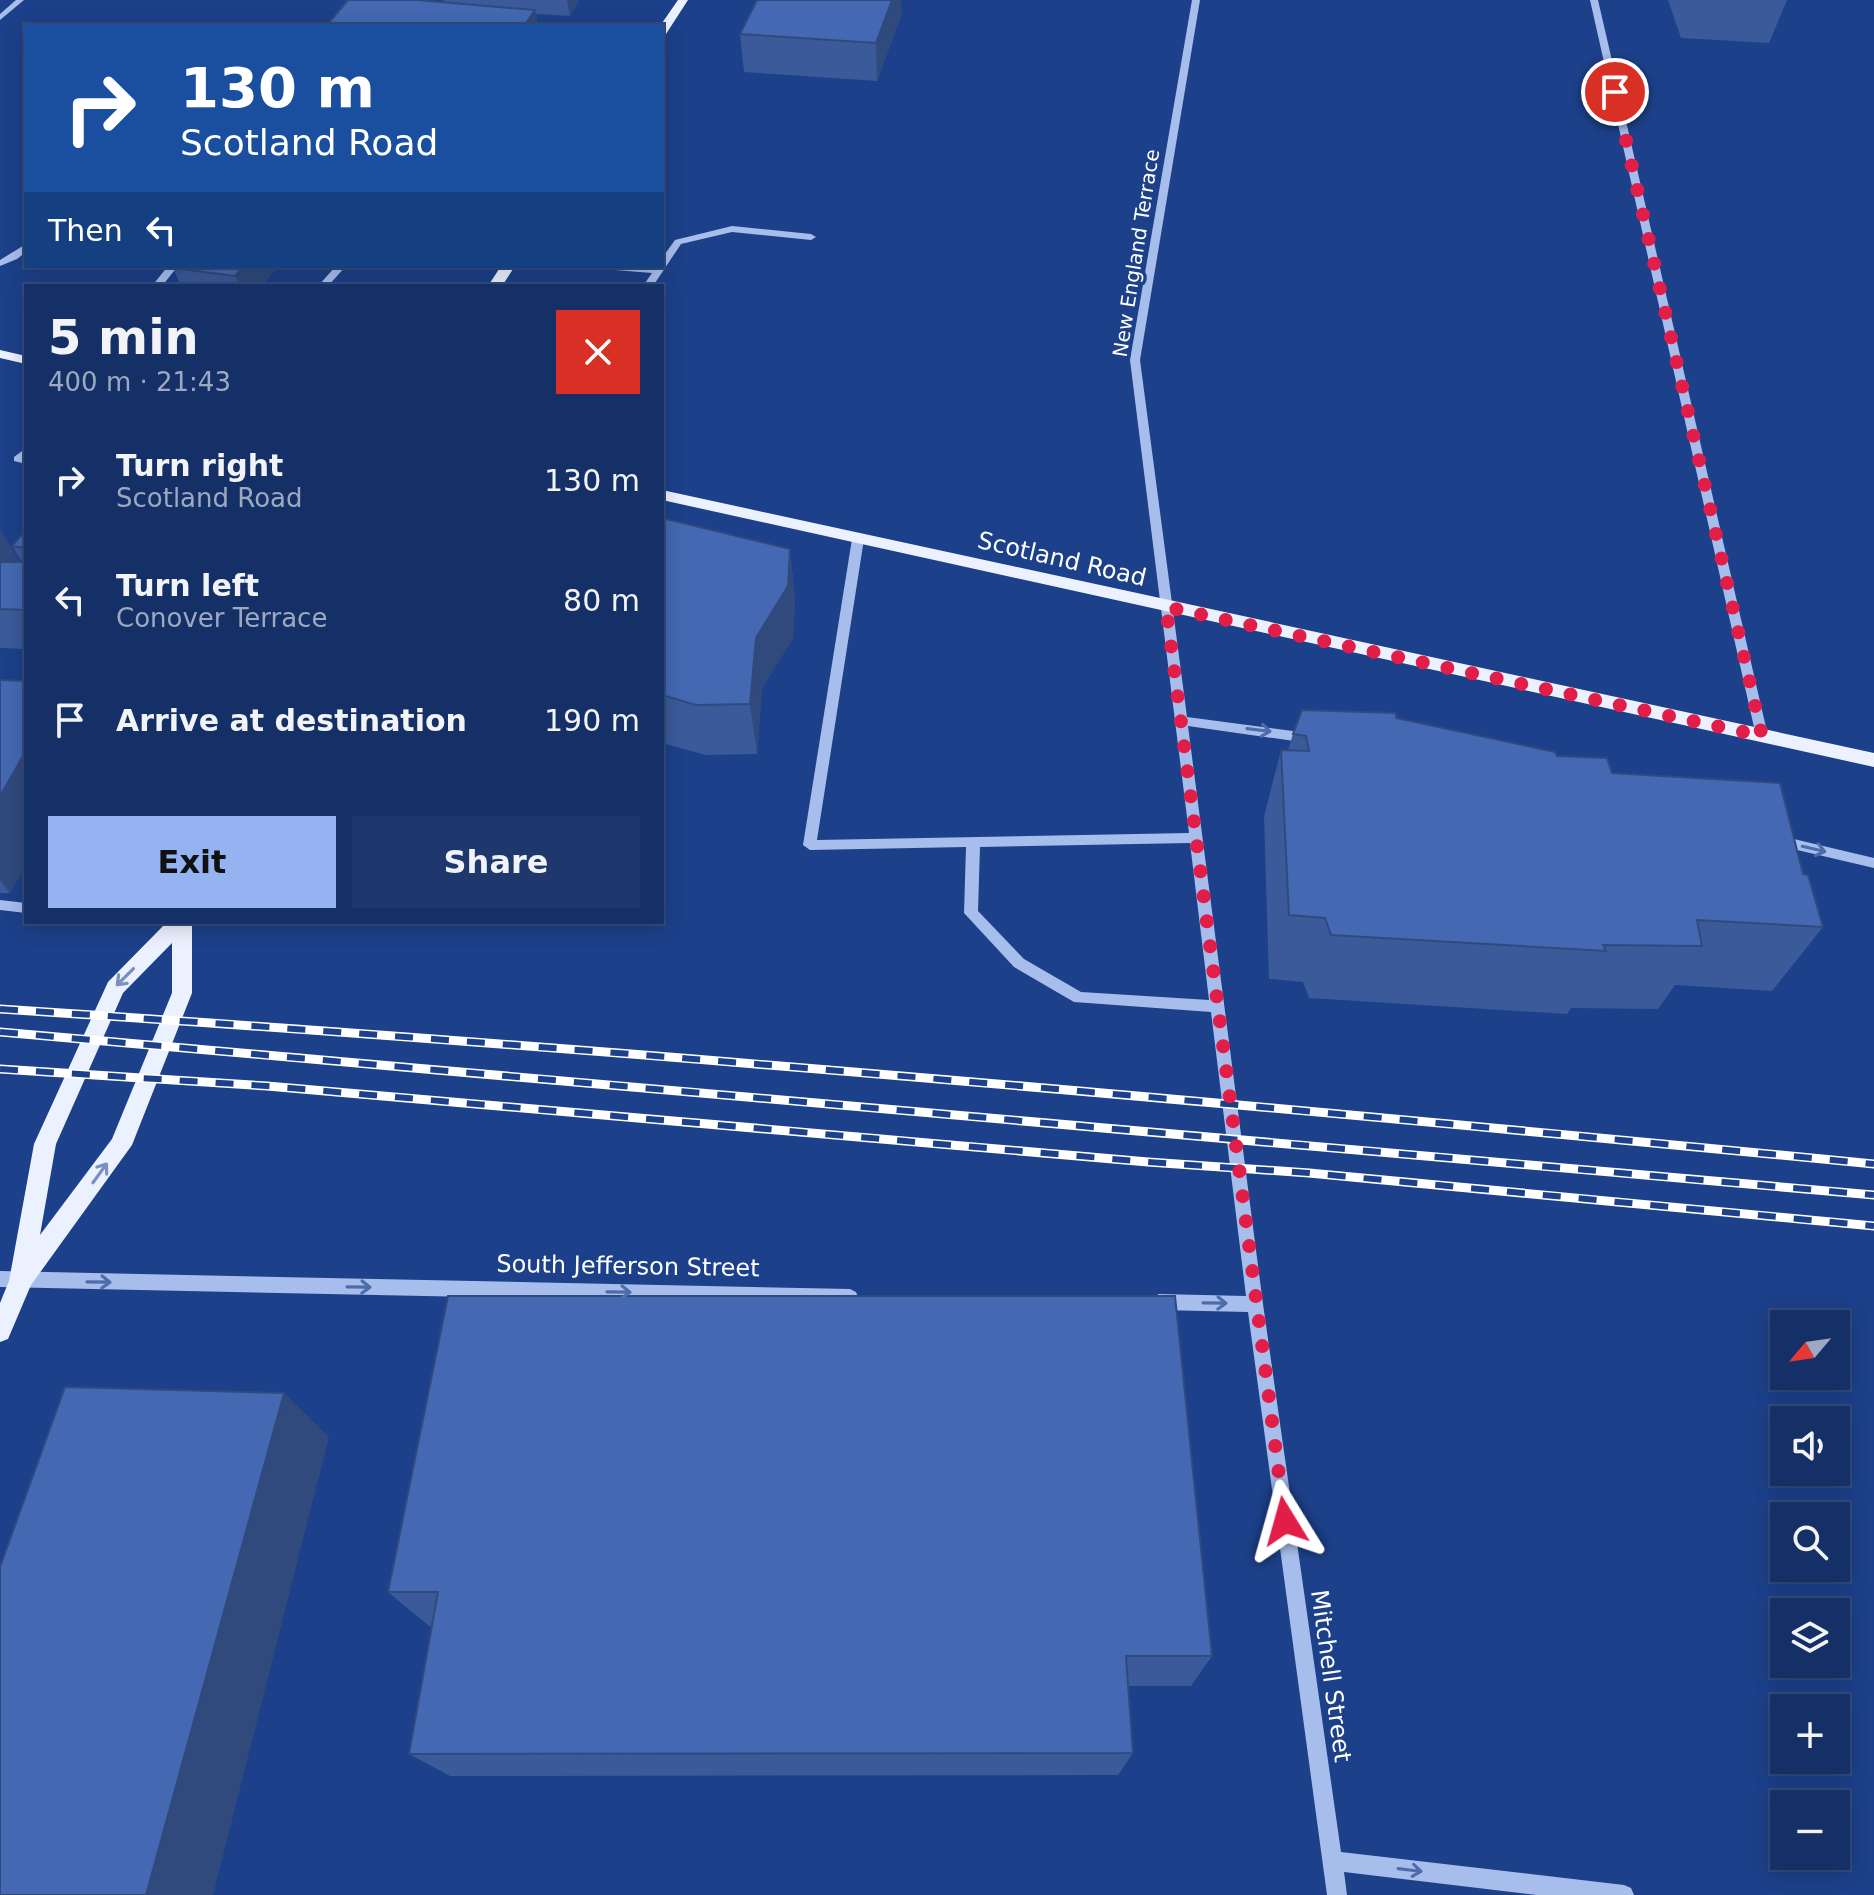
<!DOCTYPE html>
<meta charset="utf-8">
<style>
:root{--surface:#153067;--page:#1e386d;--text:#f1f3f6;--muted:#9da9c0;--line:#344b7b;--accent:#95b2f1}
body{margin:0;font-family:"DejaVu Sans",sans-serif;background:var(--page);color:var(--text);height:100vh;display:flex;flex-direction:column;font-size:30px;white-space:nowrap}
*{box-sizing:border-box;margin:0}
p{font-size:26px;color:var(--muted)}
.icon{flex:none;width:44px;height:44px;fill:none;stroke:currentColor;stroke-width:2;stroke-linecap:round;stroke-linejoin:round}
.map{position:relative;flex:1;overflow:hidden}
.drawer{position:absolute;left:24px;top:284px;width:640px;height:640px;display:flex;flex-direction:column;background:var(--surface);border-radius:0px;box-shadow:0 4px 20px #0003,0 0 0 2px var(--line)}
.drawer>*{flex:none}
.banner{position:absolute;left:24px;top:24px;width:640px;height:244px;border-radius:0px;box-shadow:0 4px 20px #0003,0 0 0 2px var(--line);background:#1a4fa0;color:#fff;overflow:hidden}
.needle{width:52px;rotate:241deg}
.tools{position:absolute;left:1770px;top:1310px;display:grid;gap:16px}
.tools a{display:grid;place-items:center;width:80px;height:80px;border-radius:0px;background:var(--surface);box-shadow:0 4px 20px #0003,0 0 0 2px var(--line);font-size:40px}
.pin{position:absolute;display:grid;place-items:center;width:68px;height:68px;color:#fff;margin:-34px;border:4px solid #fff;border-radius:50%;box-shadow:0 2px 8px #0007}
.me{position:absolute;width:88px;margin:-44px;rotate:352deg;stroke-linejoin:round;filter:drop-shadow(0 0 6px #0008)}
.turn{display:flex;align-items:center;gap:28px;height:168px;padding:0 24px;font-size:36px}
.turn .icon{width:104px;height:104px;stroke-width:2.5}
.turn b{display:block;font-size:56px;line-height:68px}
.then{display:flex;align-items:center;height:76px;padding:0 24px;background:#0003;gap:16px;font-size:30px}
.round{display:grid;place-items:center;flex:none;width:84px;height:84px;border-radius:0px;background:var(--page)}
.overview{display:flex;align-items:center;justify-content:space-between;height:136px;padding:0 24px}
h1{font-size:48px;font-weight:700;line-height:60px}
.cta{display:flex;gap:16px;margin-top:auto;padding:16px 24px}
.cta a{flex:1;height:92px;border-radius:0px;background:var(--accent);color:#111;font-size:32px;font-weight:700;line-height:92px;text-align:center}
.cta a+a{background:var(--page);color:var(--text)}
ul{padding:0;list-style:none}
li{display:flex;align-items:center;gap:24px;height:120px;padding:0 24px}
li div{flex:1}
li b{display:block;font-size:30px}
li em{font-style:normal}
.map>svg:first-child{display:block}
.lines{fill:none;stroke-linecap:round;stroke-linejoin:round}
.minor{fill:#a7beec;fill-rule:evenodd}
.major{fill:#ecf1ff;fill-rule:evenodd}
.rail-casing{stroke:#fff;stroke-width:9}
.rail{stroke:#1c4089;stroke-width:6;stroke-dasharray:18;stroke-linecap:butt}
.wall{fill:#3a5a99}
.shaded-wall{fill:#304a7d}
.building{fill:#4469b2;stroke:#304a7d;stroke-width:2}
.oneway{stroke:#4d6cac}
.oneway2{stroke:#7a90be}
.route{stroke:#e11d48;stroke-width:14;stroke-dasharray:0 25.2}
.labels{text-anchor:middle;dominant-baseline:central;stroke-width:7;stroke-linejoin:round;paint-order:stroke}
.far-street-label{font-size:20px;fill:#fff;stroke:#1c4089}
.street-label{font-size:24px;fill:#fff;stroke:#1c4089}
</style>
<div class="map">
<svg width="1874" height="1895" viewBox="0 0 1874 1895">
<rect width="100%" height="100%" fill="#1c4089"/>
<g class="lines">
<!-- minor -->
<path class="minor" d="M16,0H24L0,20V14Z
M1192,0H1200L1140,360L1187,717L1308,733L1314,738L1308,743L1188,726L1263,1304L1341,1852L1624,1885L1631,1888L1634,1895H1537L1344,1872L1347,1895H1327L1248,1312L1159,1310L1153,1307L1151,1302L1153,1297L1159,1294L1246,1296L1211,1012L1074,1002L1014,967L964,913L966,847L810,850L803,845L852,539L858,535L864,539L817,840L1189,833L1130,360ZM1190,843L1209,1000L1081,992L1024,959L978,911L980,847Z
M1590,0H1598L1768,736L1762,741L1756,736Z
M732,226L811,234L816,237L811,240L732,232L681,244L653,286H643L652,273L603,269L598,266L655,268L662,266V258L675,240Z
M26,244V252L17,259L0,266V260Z
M168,266H178L162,286H152Z
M336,266H346L328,286H318Z
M26,448V464L14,461V457Z
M1777,835L1874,858V868L1772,844L1770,840L1772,836Z
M0,900L26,903V913L0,910Z
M0,1271L850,1289L856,1292L858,1297L856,1302L850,1305L0,1287Z"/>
<!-- major -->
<path class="major" d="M678,0H688L666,34L662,35L660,26Z
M501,266H515L502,286H488Z
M0,350L26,356V364L0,358Z
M662,490L1874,753V767L662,500Z
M167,922H192V993L132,1145L31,1285L8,1339L0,1342V1303L9,1281L34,1144L108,982ZM172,943V993L112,1139L40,1235L56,1144L123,993Z"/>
<!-- rail casing -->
<g class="rail-casing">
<path id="rail" d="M0,1009C626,1049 1250,1104 1874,1164
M0,1032L1874,1195
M0,1069L267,1086L1148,1162L1309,1173L1874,1226"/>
</g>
<!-- rail -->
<use href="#rail" class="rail"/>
</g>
<!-- wall -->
<path class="wall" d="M443,0H579L570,16L536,14L538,26H326L444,2Z
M1668,0H1787L1769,43L1681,38Z
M902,13L877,81L744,72L740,34Z
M279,266L261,286H181L173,268Z
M662,518L790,549L795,600L793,638L762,688L757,754L705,755L662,743Z
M0,530L20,562H22L12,546L26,530V649L0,648Z
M0,680L10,893H0Z
M1396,718L1557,756L1612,773L1803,874L1823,927L1772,991L1675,985L1658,1009L1571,1008L1567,1014L1309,998L1303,982L1269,979L1264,817L1281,750H1288L1293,734Z
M448,1296L1212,1656L1191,1686H1128L1133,1753L1118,1775L450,1776L409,1754L432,1626H429L388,1592Z"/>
<!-- shaded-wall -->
<path class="shaded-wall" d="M567,0H579L570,16Z
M892,0H901L902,13L877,81L876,43Z
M535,10L538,26H524Z
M244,266H279L261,286H239L235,276Z
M0,530L21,564L0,600Z
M790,549L795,600L793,638L762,688L757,754L750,704L756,638Z
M26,751V865L10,893L0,880V796Z
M284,1393L329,1437L213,1895H146Z"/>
<!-- building -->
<path class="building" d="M348,0H417L535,10L524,26H326Z
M757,0H892L876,43L740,34Z
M175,266H244L235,276L173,268Z
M662,518L790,549L788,586L756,638L750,704L696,705L662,695Z
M26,530V548L12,546Z
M0,562H26V610L0,609Z
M0,680L26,681V751L0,796Z
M1302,710L1396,713V718L1555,752L1557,756L1607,758L1612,773L1780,783L1803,874L1808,875L1823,927L1697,920L1702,946L1603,945L1606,951L1331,935L1325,918L1289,915L1281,750L1309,751L1306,736L1293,734Z
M448,1296H1175L1212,1656H1126L1133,1753L409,1754L438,1592H388Z
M65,1387L284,1393L146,1895H0V1567Z"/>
<!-- one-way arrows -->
<defs><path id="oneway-shaft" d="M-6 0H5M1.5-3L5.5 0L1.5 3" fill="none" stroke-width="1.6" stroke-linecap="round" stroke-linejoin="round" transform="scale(2)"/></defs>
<g class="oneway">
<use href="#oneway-shaft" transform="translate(1259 730) rotate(7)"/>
<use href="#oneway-shaft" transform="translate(1814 849) rotate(13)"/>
<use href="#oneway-shaft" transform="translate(99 1282) rotate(1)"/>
<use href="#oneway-shaft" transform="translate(359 1287) rotate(1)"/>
<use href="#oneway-shaft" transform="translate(619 1292) rotate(1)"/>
<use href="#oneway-shaft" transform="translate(1215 1303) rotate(1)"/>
<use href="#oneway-shaft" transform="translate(1410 1870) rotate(7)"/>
</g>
<g class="oneway2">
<use href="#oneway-shaft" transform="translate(125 977) rotate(135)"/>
<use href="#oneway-shaft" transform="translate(100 1173) rotate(-54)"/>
</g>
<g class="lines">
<!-- route -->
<path class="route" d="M1285,1521L1166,607L1762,736L1615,92"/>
</g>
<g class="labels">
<!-- far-street labels -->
<g class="far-street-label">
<text transform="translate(1136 253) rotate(-81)">New England Terrace</text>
</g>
<!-- street labels -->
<g class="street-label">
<text transform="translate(1062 559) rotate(13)">Scotland Road</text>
<text transform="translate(628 1266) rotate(1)">South Jefferson Street</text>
<text transform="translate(1331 1676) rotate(82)">Mitchell Street</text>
</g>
</g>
</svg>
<div class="tools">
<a><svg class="needle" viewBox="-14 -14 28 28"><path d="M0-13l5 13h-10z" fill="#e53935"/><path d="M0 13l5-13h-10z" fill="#9da9c0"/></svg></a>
<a><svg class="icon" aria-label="sound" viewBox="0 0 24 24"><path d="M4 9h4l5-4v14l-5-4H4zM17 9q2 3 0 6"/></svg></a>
<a><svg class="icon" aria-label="search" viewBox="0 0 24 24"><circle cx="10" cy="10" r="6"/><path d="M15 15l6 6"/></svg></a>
<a><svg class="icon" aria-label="layers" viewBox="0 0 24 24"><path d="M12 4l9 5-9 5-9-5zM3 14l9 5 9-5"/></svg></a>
<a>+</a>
<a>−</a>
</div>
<div class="pin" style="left:1615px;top:92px;background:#d93025"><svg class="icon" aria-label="arrive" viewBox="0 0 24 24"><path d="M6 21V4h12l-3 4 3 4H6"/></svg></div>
<svg class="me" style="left:1285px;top:1521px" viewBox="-20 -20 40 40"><path d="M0-17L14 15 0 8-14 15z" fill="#e11d48" stroke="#fff" stroke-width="4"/></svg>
<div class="banner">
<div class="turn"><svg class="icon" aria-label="right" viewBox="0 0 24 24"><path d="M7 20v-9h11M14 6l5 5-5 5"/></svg><div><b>130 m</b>Scotland Road</div></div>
<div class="then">Then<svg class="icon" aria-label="left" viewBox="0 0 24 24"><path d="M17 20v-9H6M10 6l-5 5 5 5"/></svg></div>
</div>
<section class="drawer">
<div class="overview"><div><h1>5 min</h1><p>400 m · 21:43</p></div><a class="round" style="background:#d93025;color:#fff"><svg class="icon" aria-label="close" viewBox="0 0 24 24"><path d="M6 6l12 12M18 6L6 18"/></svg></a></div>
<ul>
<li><svg class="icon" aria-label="right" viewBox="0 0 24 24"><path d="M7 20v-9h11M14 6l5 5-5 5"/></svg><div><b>Turn right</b><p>Scotland Road</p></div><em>130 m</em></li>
<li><svg class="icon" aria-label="left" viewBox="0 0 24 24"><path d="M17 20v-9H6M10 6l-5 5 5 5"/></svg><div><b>Turn left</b><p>Conover Terrace</p></div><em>80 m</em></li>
<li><svg class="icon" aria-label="arrive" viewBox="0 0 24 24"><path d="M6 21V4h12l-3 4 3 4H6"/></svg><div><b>Arrive at destination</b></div><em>190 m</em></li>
</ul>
<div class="cta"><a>Exit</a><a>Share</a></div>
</section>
</div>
